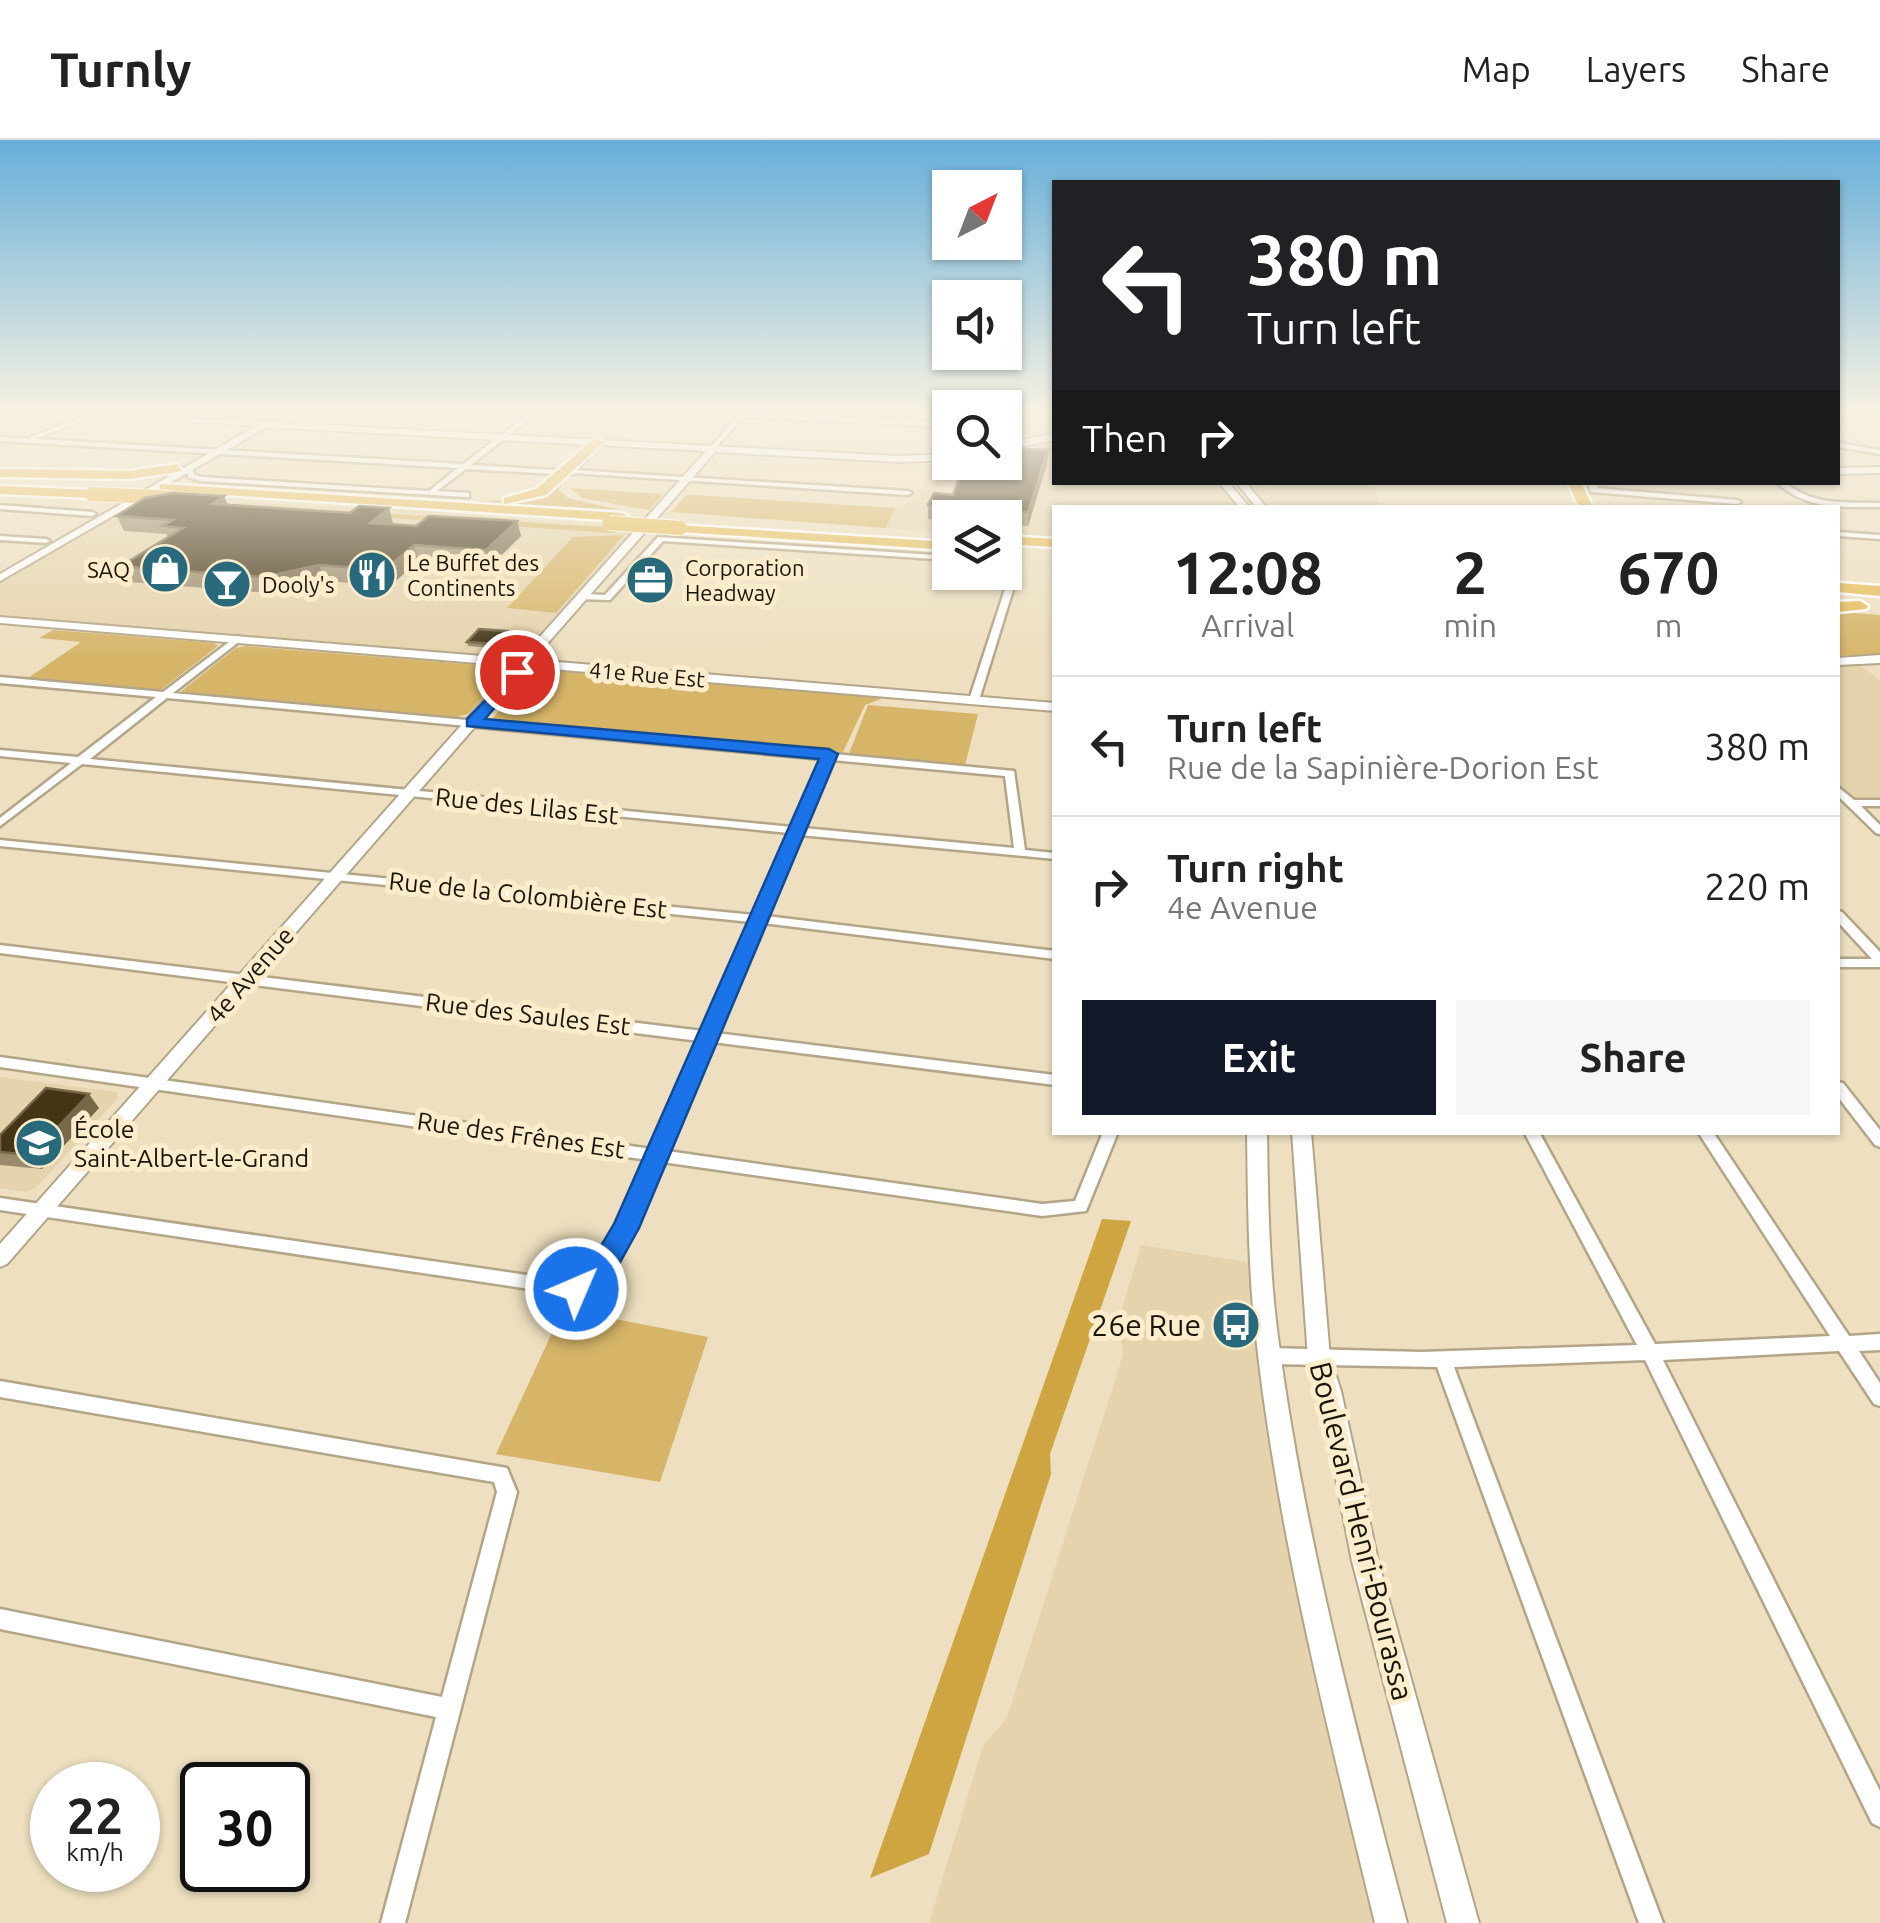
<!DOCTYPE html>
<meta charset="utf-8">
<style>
:root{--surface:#fff;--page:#f6f6f6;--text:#222;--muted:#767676;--line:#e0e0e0;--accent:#111827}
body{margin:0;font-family:Ubuntu,sans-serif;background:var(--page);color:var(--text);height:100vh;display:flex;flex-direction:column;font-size:38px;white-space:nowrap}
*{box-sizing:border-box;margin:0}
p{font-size:32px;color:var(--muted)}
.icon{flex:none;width:55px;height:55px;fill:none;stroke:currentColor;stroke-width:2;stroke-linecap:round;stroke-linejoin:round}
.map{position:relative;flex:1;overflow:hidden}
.side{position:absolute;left:1052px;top:365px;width:788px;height:630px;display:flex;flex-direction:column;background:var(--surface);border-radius:0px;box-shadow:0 2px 8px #0004}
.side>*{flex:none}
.top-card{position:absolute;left:1052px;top:40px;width:788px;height:305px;border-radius:0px;box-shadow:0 2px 8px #0004;background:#202124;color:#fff;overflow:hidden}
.needle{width:65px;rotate:42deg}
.fabs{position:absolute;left:932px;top:30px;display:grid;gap:20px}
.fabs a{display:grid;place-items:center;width:90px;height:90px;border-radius:0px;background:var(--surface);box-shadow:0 2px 8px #0004;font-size:50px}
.speed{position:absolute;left:30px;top:1622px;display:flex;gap:20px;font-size:50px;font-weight:700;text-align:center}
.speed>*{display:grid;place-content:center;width:130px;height:130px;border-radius:50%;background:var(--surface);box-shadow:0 2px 8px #0004;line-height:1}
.speed small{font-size:25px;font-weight:400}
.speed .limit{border:5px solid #111;border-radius:15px;background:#fff;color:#111}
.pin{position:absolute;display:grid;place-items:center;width:85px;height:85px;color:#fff;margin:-42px;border:5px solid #fff;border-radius:50%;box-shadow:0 2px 10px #0007}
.me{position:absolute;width:110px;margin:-55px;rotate:45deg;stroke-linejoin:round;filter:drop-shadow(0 0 8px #0008)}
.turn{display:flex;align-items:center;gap:35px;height:210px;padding:0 30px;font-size:45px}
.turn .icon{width:130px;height:130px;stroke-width:2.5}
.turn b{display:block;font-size:70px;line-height:85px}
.then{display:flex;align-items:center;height:95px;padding:0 30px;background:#0003;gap:20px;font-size:38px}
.eta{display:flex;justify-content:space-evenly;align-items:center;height:170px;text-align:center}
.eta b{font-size:60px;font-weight:700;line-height:70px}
.action{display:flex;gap:20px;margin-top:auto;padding:20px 30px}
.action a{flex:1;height:115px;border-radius:0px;background:var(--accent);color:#fff;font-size:40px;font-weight:700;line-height:115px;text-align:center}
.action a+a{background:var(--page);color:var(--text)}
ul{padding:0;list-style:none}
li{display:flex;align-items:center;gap:30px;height:140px;padding:0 30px;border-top:2px solid var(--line)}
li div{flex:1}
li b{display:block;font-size:38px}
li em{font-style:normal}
header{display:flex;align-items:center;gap:60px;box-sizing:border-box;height:140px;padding:0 50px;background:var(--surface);border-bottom:2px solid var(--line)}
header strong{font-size:48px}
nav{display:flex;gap:55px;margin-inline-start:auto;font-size:35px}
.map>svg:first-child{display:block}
.built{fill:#e5d3ad}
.green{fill:#d6b468}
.forest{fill:#cea540}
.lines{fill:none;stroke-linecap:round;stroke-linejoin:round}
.street-casing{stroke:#b3a587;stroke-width:5}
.secondary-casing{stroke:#b3a587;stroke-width:4}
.highway-casing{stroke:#fff;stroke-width:5}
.street{fill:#fff;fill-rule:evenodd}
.secondary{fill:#fff;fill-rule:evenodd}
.highway{fill:#e6bc57;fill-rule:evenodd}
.highway-bridge-casing{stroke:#fff;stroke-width:16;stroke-linecap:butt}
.highway-bridge{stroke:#e6bc57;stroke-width:14}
.wall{fill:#988a6a}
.shaded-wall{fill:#766849}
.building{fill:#433516;stroke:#766849;stroke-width:2.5}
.route{fill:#1a73e8;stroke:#114b97;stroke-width:2.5}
.labels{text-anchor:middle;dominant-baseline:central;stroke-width:10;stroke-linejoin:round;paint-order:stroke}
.far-poi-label{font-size:22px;fill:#1a1509;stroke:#fbeccc;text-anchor:start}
.far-street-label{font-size:22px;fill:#1a1509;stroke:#fbeccc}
.street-label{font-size:25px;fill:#1a1509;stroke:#fbeccc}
.poi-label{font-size:25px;fill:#1a1509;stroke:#fbeccc;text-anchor:start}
.near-poi-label{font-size:30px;fill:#1a1509;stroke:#fbeccc;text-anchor:end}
.near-street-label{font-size:30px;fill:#1a1509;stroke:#fbeccc}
</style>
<header>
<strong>Turnly</strong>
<nav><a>Map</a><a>Layers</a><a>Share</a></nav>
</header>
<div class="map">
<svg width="1880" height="1783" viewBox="0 0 1880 1783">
<rect width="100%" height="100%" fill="#eddfbf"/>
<!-- built -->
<path class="built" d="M196,273H350L324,286L183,280Z
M1005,273H1055V294L1025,299L1005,288Z
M1055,300V342L1215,343L1240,367L1055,368V399L1005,396V378H950V393L886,388L895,368L918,359L933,322H1005V311Z
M1247,343H1373L1381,367H1271Z
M136,358L398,369L641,389L525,523L0,480V438Z
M1855,521L1880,540V663H1851L1838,650V522Z
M0,937L117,952V959L37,1047L25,1052L0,1048Z
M1141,1105L1258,1124L1265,1188L1391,1783H929L983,1606L1007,1578L1123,1215L1119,1179Z"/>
<!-- green -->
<path class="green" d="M563,340L559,350L568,358L620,370L469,362L527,359Z
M570,348L663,354L649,370L582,358Z
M686,355H693L895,368L886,388L671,372Z
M142,358L630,389L613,393L138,361Z
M624,395L556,473L507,468L573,397Z
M1838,472L1880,475V514L1838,516Z
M53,490L214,503L218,506L158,552L25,540L81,502L39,498Z
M246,506L502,527L506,531L468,574L453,578L179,553L236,508Z
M539,529L888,556L865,565L843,612L492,579Z
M868,565L978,574L964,629L848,616Z
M563,1169L708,1197L660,1342L496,1314Z"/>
<!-- forest -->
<path class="forest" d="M1102,1079L1131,1081L1050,1314L1051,1334L929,1714L870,1738Z"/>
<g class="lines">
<!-- street casing -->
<g class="street-casing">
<path id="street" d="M92,273H100L36,299L463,324L530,273H537L471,325L556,330L560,332L556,334L466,329L437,351L469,353V357H466L200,341L188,337L186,328L192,327L194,334L201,337L429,351L458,328L0,301V297L30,299L31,297Z
M709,273H747L950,283V287L744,277L713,310L711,307L738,276Z
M1005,290L1027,301L1028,302L1023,303L1005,295Z
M1838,303L1880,310V314L1838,307Z
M573,330L908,351L912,353L908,355L571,333Z
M1777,342H1785C1812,366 1846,362 1880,363V367C1843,367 1805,370 1777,342Z
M1594,348L1737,360L1741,362L1737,364L1591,352V348Z
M0,365L92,372L96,374L92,376L0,369Z
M1838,392L1880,395V399L1838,396Z
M0,396L46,399L50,401L46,403L0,400Z
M658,397L950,416V420L663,401L610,460L579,459V455L582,454L605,455Z
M1005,420L1016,422V440L979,560L974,563L969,560L1008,440V424H1005Z
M237,496L240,497V501L173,553L825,613L829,611L834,614L1014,631L1025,710L1055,713V719L800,695L766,776L1055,811V819L763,783L716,893L1055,935V945L712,902L667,1011L1042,1064L1075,1061L1103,992H1118L1086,1071L1042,1076L662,1022L634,1088L604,1141L577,1156L0,1070V1058L575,1142L592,1131L619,1086L648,1020L0,927V917L652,1009L699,901L0,813V805L703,891L751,782L0,706V700L754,775L789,693L82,624L0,686V678L71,623L0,616V610L78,617L156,557L0,543V537L163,552ZM167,558L822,619L792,687L90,619ZM832,620L1005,636L1014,708L803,688Z
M1838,647L1854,660H1880V666H1861L1880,685V694L1876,693L1838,656Z
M1838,771L1842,772L1880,812V827H1838V819H1872L1838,782Z
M1838,942L1843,943L1880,990V1007L1875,1005L1838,957Z
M1524,992H1539L1655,1204L1830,1196L1698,992H1713L1849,1196L1880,1194V1210L1859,1211L1880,1243V1266L1874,1264L1839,1211L1663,1220L1880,1651V1687L1872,1683L1645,1220L1454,1227L1663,1783H1639L1437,1227L1268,1224L1262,1222L1259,1216L1262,1210L1268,1208L1421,1212L1637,1205Z
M0,1241L507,1328L517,1352L405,1783H381L436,1577L0,1489V1469L442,1557L497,1352L494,1342L0,1257Z"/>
</g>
<!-- secondary casing -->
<g class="secondary-casing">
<path id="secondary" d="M49,273L266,282L899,316L950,314V320L899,322L715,312L533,520L1055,563V571L527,527L7,1124L0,1127V1104L514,526L0,483V477L520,519L706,311L600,305L573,335L569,332L591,305L267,287L0,441V434L256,286Z
M1055,294V300L1005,309V303Z
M1880,327V333L1838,334V328Z
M1219,342H1228L1250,368H1240Z
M1236,342H1245L1267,368H1257Z
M1588,342H1598L1597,352H1591Z
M1880,515V523L1838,525V518Z
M1247,992H1267C1268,1061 1269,1129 1278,1197C1304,1396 1356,1589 1407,1783H1375C1328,1589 1278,1396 1256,1197C1248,1129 1248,1061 1247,992Z
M1292,992H1311L1330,1218L1341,1251L1378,1421L1479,1783H1447L1352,1421L1319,1251L1308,1218Z"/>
</g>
<!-- highway casing -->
<g class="highway-casing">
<path id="highway" d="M594,299L604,302L546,355L504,364V358L536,349Z
M177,324L182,331L130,339L0,337V329L130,331Z
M1568,342H1581L1593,368H1579Z
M160,344L622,373L629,377L622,381L165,351L160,350Z
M0,346L92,350L99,354L92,358L0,354Z
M675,385L950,402V410L680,392L675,391Z
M1005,396L1055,399V407L1005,404Z
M1838,443L1880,446V456L1838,452Z
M1860,461L1868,466L1866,469L1838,472V462Z"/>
</g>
<!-- street -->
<use href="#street" class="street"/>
<!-- secondary -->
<use href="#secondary" class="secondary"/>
<!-- highway -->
<use href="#highway" class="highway"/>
<!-- highway-bridge casing -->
<g class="highway-bridge-casing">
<path id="highway-bridge" d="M92,354L175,358
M609,383L680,388"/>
</g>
<!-- highway-bridge -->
<use href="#highway-bridge" class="highway-bridge"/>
</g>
<!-- wall -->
<path class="wall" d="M1048,310L1047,324L1028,386L1005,385V378H950V381L928,379V365L953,355Z
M227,365L416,386L517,381L521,396L490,426L418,421L390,446L325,441L270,453L129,442L121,426L168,397L166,394L124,391L117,376Z
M508,495L497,508L468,506L467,502Z
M99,968L42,1029L0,1025V995Z"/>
<!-- shaded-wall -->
<path class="shaded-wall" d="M1048,310L1047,324L1028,386V372Z
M224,356L230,371L212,364Z
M389,368L393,383L375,398L370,383Z
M517,381L521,396L490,426L486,410Z
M414,405L418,421L390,446L385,430Z
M319,425L325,441L270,453L264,437Z
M507,491L508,495L497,508L496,504Z
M89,954L99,968L42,1029L31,1015Z"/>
<!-- building -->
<path class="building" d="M1005,308L1048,310L1028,372L928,365L934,353L953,355L965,322H1005Z
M173,353L224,356L212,364L350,373L359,366L389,368L370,383L416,386L429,376L517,381L486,410L414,405L385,430L319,425L264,437L121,426L183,388L163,386L173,380L117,376L145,358Z
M479,489L507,491L496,504L467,502Z
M46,948L89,954L31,1015L0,1012V995Z"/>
<!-- sky -->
<linearGradient id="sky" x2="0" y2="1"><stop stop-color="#66afda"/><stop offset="0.52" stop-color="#f7f1e2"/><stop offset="1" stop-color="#f7f1e2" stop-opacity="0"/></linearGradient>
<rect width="1880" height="522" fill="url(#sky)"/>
<!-- route -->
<path class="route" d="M517,528L525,532L485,579L829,609L838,614L639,1088L608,1144L576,1161L567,1157L563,1149L567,1141L588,1128L614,1084L819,619L467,586V579Z"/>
<!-- icons -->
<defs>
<g id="shop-disc" transform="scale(2.5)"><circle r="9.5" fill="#28697c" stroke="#fbeccc"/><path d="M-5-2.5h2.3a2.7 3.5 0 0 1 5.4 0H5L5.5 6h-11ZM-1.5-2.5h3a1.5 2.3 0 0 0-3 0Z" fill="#fff"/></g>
<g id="restaurant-disc" transform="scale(2.5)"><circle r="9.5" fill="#28697c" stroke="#fbeccc"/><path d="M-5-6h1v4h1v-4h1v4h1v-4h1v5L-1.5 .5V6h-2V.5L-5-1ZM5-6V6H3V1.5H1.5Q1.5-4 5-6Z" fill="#fff"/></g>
<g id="office-disc" transform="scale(2.5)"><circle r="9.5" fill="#28697c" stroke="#fbeccc"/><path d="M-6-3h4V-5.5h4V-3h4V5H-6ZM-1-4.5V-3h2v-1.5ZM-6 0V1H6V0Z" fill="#fff"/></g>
<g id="bar-disc" transform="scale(2.5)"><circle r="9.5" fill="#28697c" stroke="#fbeccc"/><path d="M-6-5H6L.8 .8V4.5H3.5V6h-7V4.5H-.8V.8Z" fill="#fff"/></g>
<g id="school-disc" transform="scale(2.5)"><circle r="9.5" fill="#28697c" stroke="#fbeccc"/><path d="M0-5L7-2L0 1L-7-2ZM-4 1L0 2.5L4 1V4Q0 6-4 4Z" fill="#fff"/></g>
<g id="bus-disc" transform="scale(2.5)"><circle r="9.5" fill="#28697c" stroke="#fbeccc"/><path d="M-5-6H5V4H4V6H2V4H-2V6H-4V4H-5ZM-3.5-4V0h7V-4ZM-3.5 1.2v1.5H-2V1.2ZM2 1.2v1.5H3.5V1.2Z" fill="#fff"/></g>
</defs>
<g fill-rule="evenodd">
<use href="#shop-disc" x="165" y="429"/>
<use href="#restaurant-disc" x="372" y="435"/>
<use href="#office-disc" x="650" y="440"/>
<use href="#bar-disc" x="227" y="444"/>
<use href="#school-disc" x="39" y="1003"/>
<use href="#bus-disc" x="1236" y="1185"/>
</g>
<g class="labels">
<!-- far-poi labels -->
<g class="far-poi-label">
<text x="407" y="422">Le Buffet des<tspan x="407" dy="25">Continents</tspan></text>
<text x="685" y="427">Corporation<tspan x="685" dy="25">Headway</tspan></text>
<text x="130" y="429" text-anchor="end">SAQ</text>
<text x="262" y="444">Dooly's</text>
</g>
<!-- far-street labels -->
<g class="far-street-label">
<text transform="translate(647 534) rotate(5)">41e Rue Est</text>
</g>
<!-- street labels -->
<g class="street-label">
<text transform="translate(527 666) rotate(6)">Rue des Lilas Est</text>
<text transform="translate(528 755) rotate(6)">Rue de la Colombière Est</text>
<text transform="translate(250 835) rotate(-49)">4e Avenue</text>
<text transform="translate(528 874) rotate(7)">Rue des Saules Est</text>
<text transform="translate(521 995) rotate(8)">Rue des Frênes Est</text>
</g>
<!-- poi labels -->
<g class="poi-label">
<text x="74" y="989">École<tspan x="74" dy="29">Saint-Albert-le-Grand</tspan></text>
</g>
<!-- near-poi labels -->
<g class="near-poi-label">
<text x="1201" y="1185">26e Rue</text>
</g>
<!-- near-street labels -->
<g class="near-street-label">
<text transform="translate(1362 1391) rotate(76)">Boulevard Henri-Bourassa</text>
</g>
</g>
</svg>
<div class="fabs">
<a><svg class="needle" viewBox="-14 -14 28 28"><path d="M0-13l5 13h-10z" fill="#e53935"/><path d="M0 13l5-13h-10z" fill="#767676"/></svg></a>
<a><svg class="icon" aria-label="sound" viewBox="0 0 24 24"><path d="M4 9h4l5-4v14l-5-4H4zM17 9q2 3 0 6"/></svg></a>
<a><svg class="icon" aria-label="search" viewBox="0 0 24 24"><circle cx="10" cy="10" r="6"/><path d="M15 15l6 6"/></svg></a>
<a><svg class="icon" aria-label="layers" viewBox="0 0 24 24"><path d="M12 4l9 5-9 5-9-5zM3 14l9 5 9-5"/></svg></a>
</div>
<div class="speed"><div>22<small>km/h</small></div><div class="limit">30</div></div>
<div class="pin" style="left:517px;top:532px;background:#d93025"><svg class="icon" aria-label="arrive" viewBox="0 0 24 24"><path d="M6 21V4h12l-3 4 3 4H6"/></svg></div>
<svg class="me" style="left:576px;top:1149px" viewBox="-20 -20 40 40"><circle r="17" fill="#1a73e8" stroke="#fff" stroke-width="3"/><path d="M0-11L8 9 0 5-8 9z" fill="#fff"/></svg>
<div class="top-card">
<div class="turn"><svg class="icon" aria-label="left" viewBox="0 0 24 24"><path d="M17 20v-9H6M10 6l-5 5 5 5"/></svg><div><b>380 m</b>Turn left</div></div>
<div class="then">Then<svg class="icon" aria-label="right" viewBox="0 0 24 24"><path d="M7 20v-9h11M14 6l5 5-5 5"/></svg></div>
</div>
<section class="side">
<div class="eta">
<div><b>12:08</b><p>Arrival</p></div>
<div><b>2</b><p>min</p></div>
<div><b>670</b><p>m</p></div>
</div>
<ul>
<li><svg class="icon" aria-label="left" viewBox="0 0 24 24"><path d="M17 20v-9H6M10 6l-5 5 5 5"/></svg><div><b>Turn left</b><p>Rue de la Sapinière-Dorion Est</p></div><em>380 m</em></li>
<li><svg class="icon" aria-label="right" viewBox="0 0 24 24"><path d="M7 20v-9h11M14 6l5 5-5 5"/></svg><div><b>Turn right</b><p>4e Avenue</p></div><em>220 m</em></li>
</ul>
<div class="action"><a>Exit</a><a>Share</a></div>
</section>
</div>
